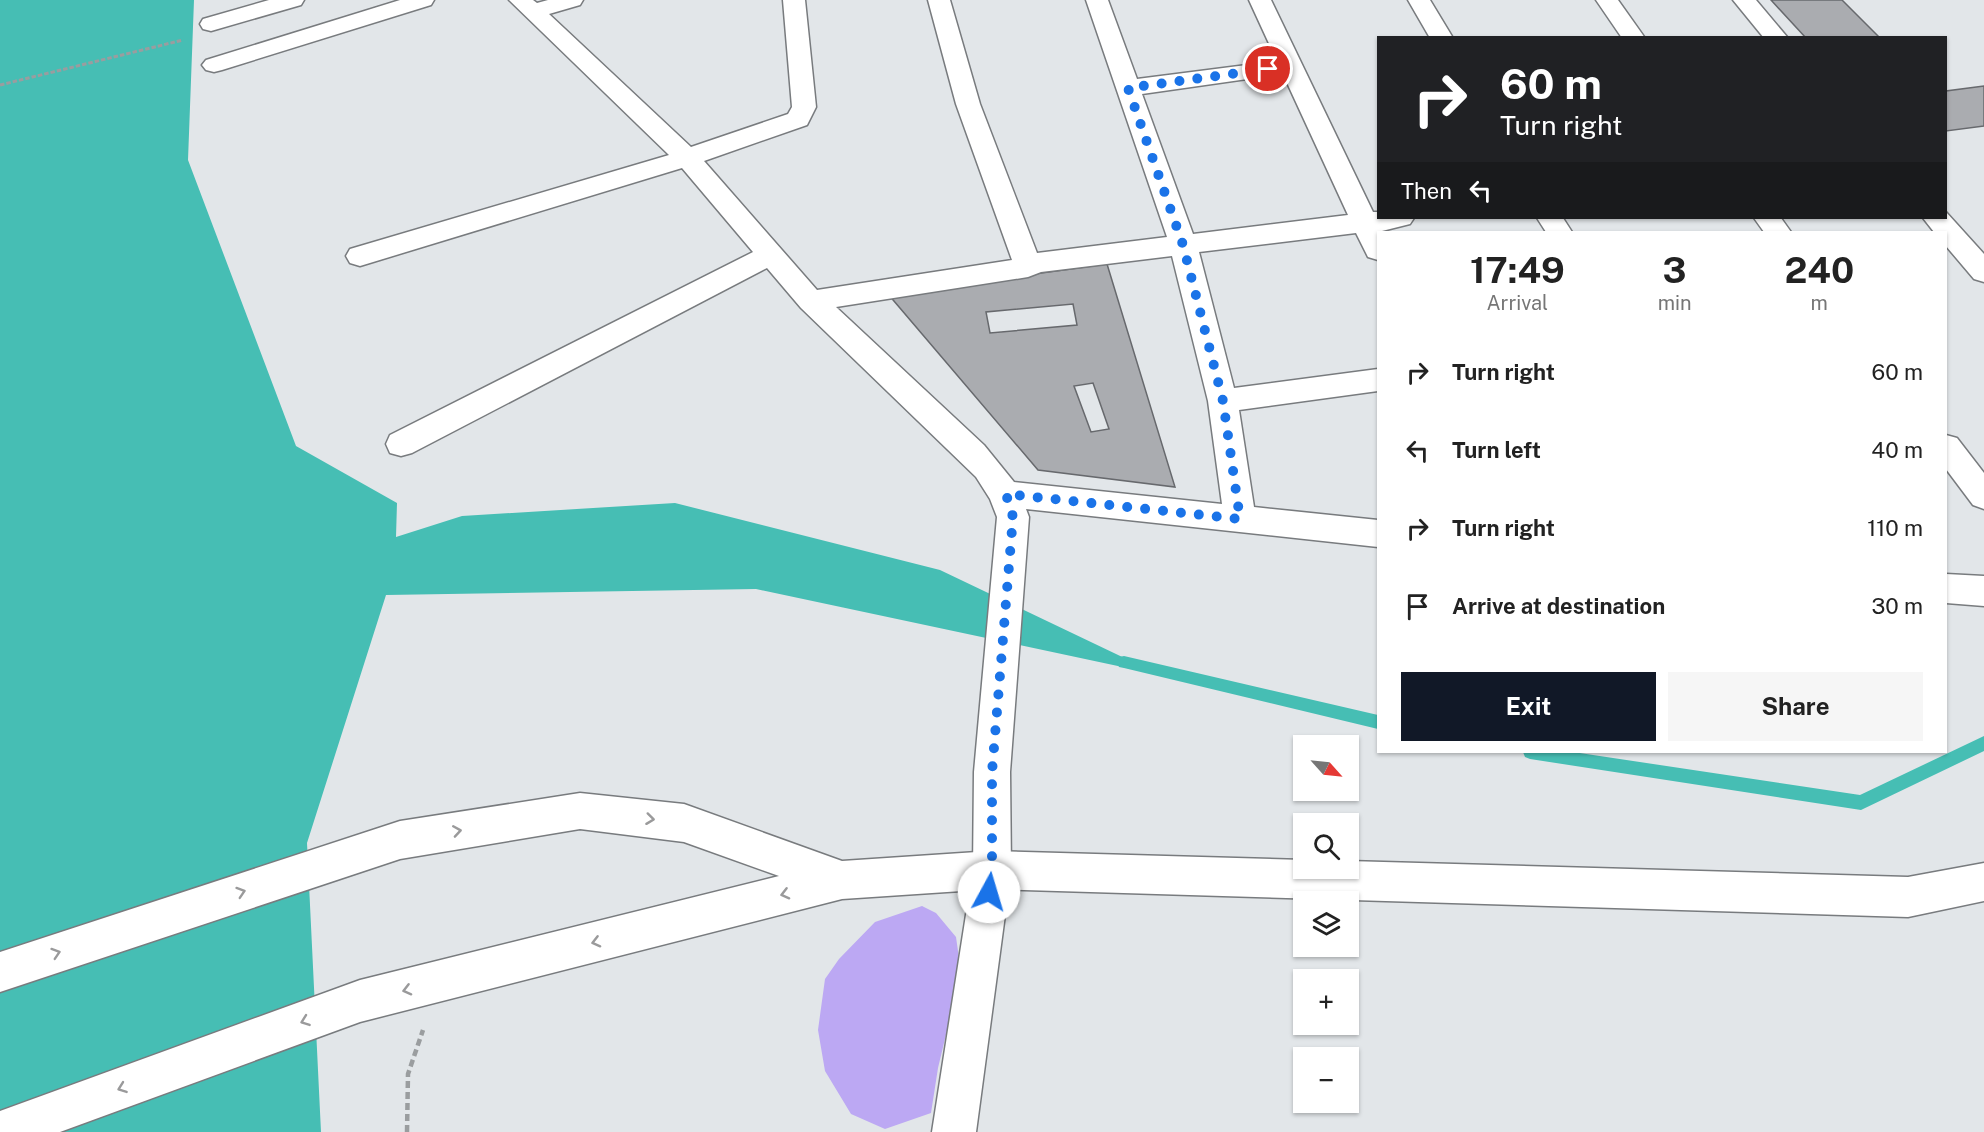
<!DOCTYPE html>
<meta charset="utf-8">
<style>
:root{--surface:#fff;--page:#f6f6f6;--text:#222;--muted:#767676;--accent:#111827}
body{margin:0;font-family:"Public Sans",sans-serif;background:var(--page);color:var(--text);height:100vh;display:flex;flex-direction:column;font-size:22px;white-space:nowrap}
*{box-sizing:border-box;margin:0}
p{font-size:20px;color:var(--muted)}
.icon{flex:none;width:33px;height:33px;fill:none;stroke:currentColor;stroke-width:2;stroke-linecap:round;stroke-linejoin:round}
.map{position:relative;flex:1;overflow:hidden}
.details{position:absolute;left:1377px;top:231px;width:570px;height:522px;display:flex;flex-direction:column;background:var(--surface);border-radius:0px;box-shadow:0 2px 4px #0004}
.details>*{flex:none}
.guide{position:absolute;left:1377px;top:36px;width:570px;height:183px;border-radius:0px;box-shadow:0 2px 4px #0004;background:#202124;color:#fff;overflow:hidden}
.needle{width:39px;rotate:117deg}
.fabs{position:absolute;left:1293px;top:735px;display:grid;gap:12px}
.fabs a{display:grid;place-items:center;width:66px;height:66px;border-radius:0px;background:var(--surface);box-shadow:0 2px 4px #0004;font-size:30px}
.pin{position:absolute;display:grid;place-items:center;width:51px;height:51px;color:#fff;margin:-26px;border:3px solid #fff;border-radius:50%;box-shadow:0 2px 6px #0007}
.me{position:absolute;width:66px;margin:-33px;rotate:6deg;stroke-linejoin:round;filter:drop-shadow(0 0 4px #0008)}
.turn{display:flex;align-items:center;gap:21px;height:126px;padding:0 24px;font-size:27px}
.turn .icon{width:78px;height:78px;stroke-width:2.5}
.turn b{display:block;font-size:42px;line-height:51px}
.then{display:flex;align-items:center;height:57px;padding:0 24px;background:#0003;gap:12px;font-size:22px}
.eta{display:flex;justify-content:space-evenly;align-items:center;height:102px;text-align:center}
.eta b{font-size:36px;font-weight:700;line-height:42px}
.action{display:flex;gap:12px;margin-top:auto;padding:12px 24px}
.action a{flex:1;height:69px;border-radius:0px;background:var(--accent);color:#fff;font-size:24px;font-weight:700;line-height:69px;text-align:center}
.action a+a{background:var(--page);color:var(--text)}
ul{padding:0;list-style:none}
li{display:flex;align-items:center;gap:18px;height:78px;padding:0 24px}
li div{flex:1}
li b{display:block;font-size:22px}
li em{font-style:normal}
.map>svg:first-child{display:block}
.forest{fill:#bca8f3}
.water{fill:#46beb4}
.lines{fill:none;stroke-linecap:round;stroke-linejoin:round}
.stream{fill:#46beb4;fill-rule:evenodd}
.building{fill:#aaacb0;stroke:#67696d;stroke-width:1.5;fill-rule:evenodd}
.street-casing{stroke:#787b7e;stroke-width:3}
.secondary-casing{stroke:#787b7e;stroke-width:3}
.path-far1{stroke:#9a9d9f;stroke-width:3;stroke-dasharray:4.5 2;stroke-linecap:butt}
.path{stroke:#9a9d9f;stroke-width:4.5;stroke-dasharray:7 4;stroke-linecap:butt}
.street{fill:#fff;fill-rule:evenodd}
.secondary{fill:#fff;fill-rule:evenodd}
.oneway{stroke:#9a9a9b}
.route{stroke:#1a73e8;stroke-width:10;stroke-dasharray:0 18}
</style>
<div class="map">
<svg width="1984" height="1132" viewBox="0 0 1984 1132">
<rect width="100%" height="100%" fill="#e2e6e9"/>
<!-- forest -->
<path class="forest" d="M922,906L936,913L956,937L961,972L938,1068L931,1113L885,1129L851,1114L825,1071L818,1030L825,979L839,959L875,922Z"/>
<!-- water -->
<path class="water" d="M0,0H194L188,160L296,446L397,503L396,537L462,516L675,503L940,570L1160,675L756,589L386,595L307,843L321,1132H0Z"/>
<g class="lines">
<!-- stream -->
<path class="stream" d="M1124,656L1378,715V729L1124,668L1119,667L1117,662L1119,657Z
M1984,736V751L1861,810L1530,759L1525,757L1523,752H1573L1860,795Z"/>
</g>
<!-- building -->
<path class="building" d="M1771,0H1842L1880,38H1806Z
M1984,86V126L1946,131V91Z
M1107,264L1175,487L1038,470L888,294ZM1073,304L1077,325L990,333L986,312ZM1093,383L1109,429L1091,432L1074,386Z"/>
<g class="lines">
<!-- street casing -->
<g class="street-casing">
<path id="street" d="M269,0H304L301,5L211,31L203,29L200,24L203,19Z
M400,0H434L431,5L222,70L214,72L206,70L202,65L206,60Z
M509,0H533L537,3L548,0H583L580,5L549,14L691,147L788,114L792,107L783,0H805L816,107L807,125L704,161L817,290L1012,260L956,104L928,0H950L980,104L1037,253L1167,237L1086,0H1108L1137,79L1277,61L1249,0H1271L1373,212H1378V218H1414L1410,224L1378,232V260L1368,257L1356,233L1199,252L1234,388L1378,369V391L1239,410L1254,507L1378,520V547L1026,509L1029,517L1010,772L1011,870L976,1132H932L973,870L974,772L997,517L990,499L976,477L801,308L767,268L412,453L401,456L390,453L386,444L390,435L753,252L682,168L360,266L350,263L346,256L350,249L669,155ZM1283,74L1348,215L1193,234L1142,94ZM1172,256L1208,401L1222,504L1014,482L984,445L836,307L1028,277L1041,272Z
M1408,0H1430L1453,38H1430Z
M1596,0H1618L1645,38H1622Z
M1537,218H1563L1572,232H1546Z
M1754,218H1781L1791,232H1764Z
M1946,435L1957,438L1984,473V509L1973,505L1946,469Z
M1946,574L1984,576V606L1946,603Z"/>
</g>
<!-- secondary casing -->
<g class="secondary-casing">
<path id="secondary" d="M1733,0H1756L1788,38H1764Z
M1946,212L1984,254V282L1974,279L1946,246V232H1934L1923,218H1946Z
M580,793L684,804L842,861L992,851L1304,860V868H1348V861L1908,877L1984,863V901L1908,917L992,889L842,899L360,1022L60,1132H0V1111L360,980L779,876L684,842L580,829L400,859L0,992V952L400,821Z"/>
</g>
<!-- path-far1 -->
<path class="path-far1" d="M0,85L183,40"/>
<!-- path -->
<path class="path" d="M407,1132L408,1074L423,1030"/>
<!-- street -->
<use href="#street" class="street"/>
<!-- secondary -->
<use href="#secondary" class="secondary"/>
</g>
<!-- one-way arrows -->
<defs><path id="oneway-chevron" d="M-2-3.5L2.5 0L-2 3.5" fill="none" stroke-width="1.6" stroke-linecap="round" stroke-linejoin="round" transform="scale(1.5)"/></defs>
<g class="oneway">
<use href="#oneway-chevron" transform="translate(650 819) rotate(7)"/>
<use href="#oneway-chevron" transform="translate(457 831) rotate(-9)"/>
<use href="#oneway-chevron" transform="translate(241 892) rotate(-18)"/>
<use href="#oneway-chevron" transform="translate(785 894) rotate(166)"/>
<use href="#oneway-chevron" transform="translate(596 942) rotate(166)"/>
<use href="#oneway-chevron" transform="translate(56 953) rotate(-18)"/>
<use href="#oneway-chevron" transform="translate(407 990) rotate(166)"/>
<use href="#oneway-chevron" transform="translate(305 1021) rotate(160)"/>
<use href="#oneway-chevron" transform="translate(122 1088) rotate(160)"/>
</g>
<g class="lines">
<!-- route -->
<path class="route" d="M989,892L992,870V772L1013,517L1006,494L1240,519L1223,401L1183,245L1128,88L1268,69"/>
</g>
</svg>
<div class="fabs">
<a><svg class="needle" viewBox="-14 -14 28 28"><path d="M0-13l5 13h-10z" fill="#e53935"/><path d="M0 13l5-13h-10z" fill="#767676"/></svg></a>
<a><svg class="icon" aria-label="search" viewBox="0 0 24 24"><circle cx="10" cy="10" r="6"/><path d="M15 15l6 6"/></svg></a>
<a><svg class="icon" aria-label="layers" viewBox="0 0 24 24"><path d="M12 4l9 5-9 5-9-5zM3 14l9 5 9-5"/></svg></a>
<a>+</a>
<a>−</a>
</div>
<div class="pin" style="left:1268px;top:69px;background:#d93025"><svg class="icon" aria-label="arrive" viewBox="0 0 24 24"><path d="M6 21V4h12l-3 4 3 4H6"/></svg></div>
<svg class="me" style="left:989px;top:892px" viewBox="-20 -20 40 40"><circle r="19" fill="#fff"/><path d="M0-13L10 11 0 6-10 11z" fill="#1a73e8"/></svg>
<div class="guide">
<div class="turn"><svg class="icon" aria-label="right" viewBox="0 0 24 24"><path d="M7 20v-9h11M14 6l5 5-5 5"/></svg><div><b>60 m</b>Turn right</div></div>
<div class="then">Then<svg class="icon" aria-label="left" viewBox="0 0 24 24"><path d="M17 20v-9H6M10 6l-5 5 5 5"/></svg></div>
</div>
<section class="details">
<div class="eta">
<div><b>17:49</b><p>Arrival</p></div>
<div><b>3</b><p>min</p></div>
<div><b>240</b><p>m</p></div>
</div>
<ul>
<li><svg class="icon" aria-label="right" viewBox="0 0 24 24"><path d="M7 20v-9h11M14 6l5 5-5 5"/></svg><div><b>Turn right</b></div><em>60 m</em></li>
<li><svg class="icon" aria-label="left" viewBox="0 0 24 24"><path d="M17 20v-9H6M10 6l-5 5 5 5"/></svg><div><b>Turn left</b></div><em>40 m</em></li>
<li><svg class="icon" aria-label="right" viewBox="0 0 24 24"><path d="M7 20v-9h11M14 6l5 5-5 5"/></svg><div><b>Turn right</b></div><em>110 m</em></li>
<li><svg class="icon" aria-label="arrive" viewBox="0 0 24 24"><path d="M6 21V4h12l-3 4 3 4H6"/></svg><div><b>Arrive at destination</b></div><em>30 m</em></li>
</ul>
<div class="action"><a>Exit</a><a>Share</a></div>
</section>
</div>
